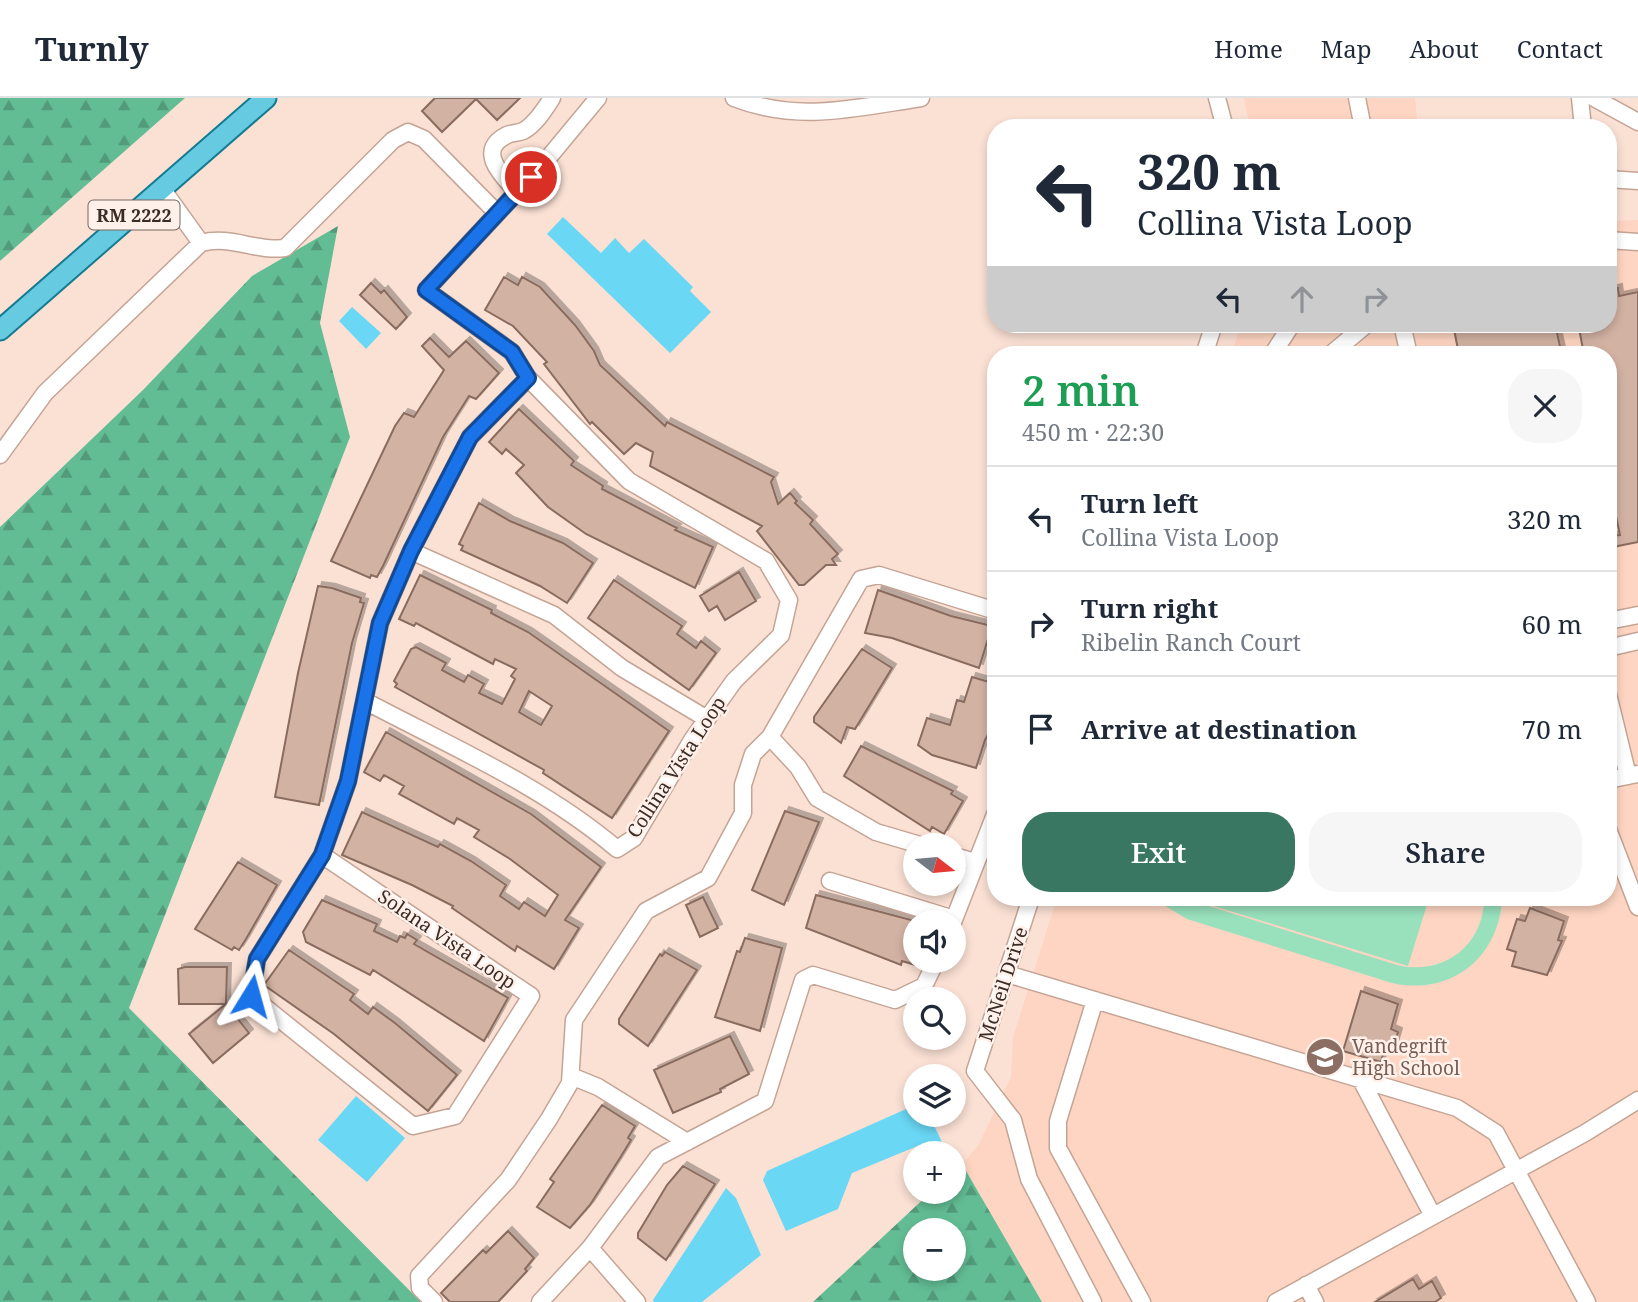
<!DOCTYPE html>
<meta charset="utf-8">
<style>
:root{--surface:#fff;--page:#f6f6f7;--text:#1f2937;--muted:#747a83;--line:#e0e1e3;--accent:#397763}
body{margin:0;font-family:"Noto Serif",serif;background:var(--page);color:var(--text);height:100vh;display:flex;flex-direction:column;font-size:26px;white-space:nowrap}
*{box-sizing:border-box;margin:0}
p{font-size:23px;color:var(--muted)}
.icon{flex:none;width:38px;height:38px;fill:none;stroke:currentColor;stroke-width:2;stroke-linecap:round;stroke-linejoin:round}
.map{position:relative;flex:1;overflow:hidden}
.panel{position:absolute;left:987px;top:248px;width:630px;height:560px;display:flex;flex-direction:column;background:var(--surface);border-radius:28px;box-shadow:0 4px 10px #0003}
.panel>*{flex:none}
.banner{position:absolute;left:987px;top:21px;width:630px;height:214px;border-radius:28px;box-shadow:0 4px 10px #0003;background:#fff;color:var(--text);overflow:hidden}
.needle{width:46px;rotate:106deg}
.fabs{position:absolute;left:903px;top:735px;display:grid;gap:14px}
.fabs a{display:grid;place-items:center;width:63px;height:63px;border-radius:50%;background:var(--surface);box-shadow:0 4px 10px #0003;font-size:35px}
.pin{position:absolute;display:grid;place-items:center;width:60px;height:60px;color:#fff;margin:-30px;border:4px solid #fff;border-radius:50%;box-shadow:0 2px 7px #0007}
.me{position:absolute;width:77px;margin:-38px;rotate:8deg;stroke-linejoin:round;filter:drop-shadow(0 0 5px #0008)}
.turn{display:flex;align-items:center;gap:24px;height:147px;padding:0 35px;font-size:32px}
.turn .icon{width:91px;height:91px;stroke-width:2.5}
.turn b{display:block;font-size:49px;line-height:60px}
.lanes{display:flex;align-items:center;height:66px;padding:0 35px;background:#0003;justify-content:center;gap:35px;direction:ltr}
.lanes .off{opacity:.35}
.round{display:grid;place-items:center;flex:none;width:74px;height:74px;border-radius:28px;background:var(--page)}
.summary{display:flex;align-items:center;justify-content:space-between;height:119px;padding:0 35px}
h1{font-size:42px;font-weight:600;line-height:52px;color:#1e9e55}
.action{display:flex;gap:14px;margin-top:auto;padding:14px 35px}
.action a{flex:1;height:80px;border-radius:28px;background:var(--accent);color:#fff;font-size:28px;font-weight:600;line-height:80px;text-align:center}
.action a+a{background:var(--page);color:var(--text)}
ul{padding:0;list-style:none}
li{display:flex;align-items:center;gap:21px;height:105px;padding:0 35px;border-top:2px solid var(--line)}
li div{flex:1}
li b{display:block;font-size:26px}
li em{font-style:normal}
header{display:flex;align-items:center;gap:42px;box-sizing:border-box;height:98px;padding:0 35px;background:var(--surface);border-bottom:2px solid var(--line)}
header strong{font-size:33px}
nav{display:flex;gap:38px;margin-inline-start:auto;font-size:24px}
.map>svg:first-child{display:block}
.built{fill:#fed5c2}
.green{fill:#99e1bd}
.forest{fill:url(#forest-firs);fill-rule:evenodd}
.water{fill:#6ad7f4}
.building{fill:#d2b2a3;stroke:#896c5e;stroke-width:2;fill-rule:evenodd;filter:url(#shadow)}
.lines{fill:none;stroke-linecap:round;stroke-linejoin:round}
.minor-casing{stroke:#c4a495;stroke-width:19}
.major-casing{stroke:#147b91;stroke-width:23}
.minor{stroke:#fff;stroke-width:16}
.major{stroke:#66cae0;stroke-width:19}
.route-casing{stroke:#114b97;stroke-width:18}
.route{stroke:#1a73e8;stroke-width:12}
.labels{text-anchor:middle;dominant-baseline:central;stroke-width:5;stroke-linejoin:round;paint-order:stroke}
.shield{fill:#fff1ea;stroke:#746761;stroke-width:2}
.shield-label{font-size:18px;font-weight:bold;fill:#392c26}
.street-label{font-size:19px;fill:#392c26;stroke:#fff1ea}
.education-label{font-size:19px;fill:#785e54;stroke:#fff1ea;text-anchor:start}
</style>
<header>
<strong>Turnly</strong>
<nav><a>Home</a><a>Map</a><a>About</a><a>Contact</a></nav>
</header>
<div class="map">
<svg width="1638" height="1204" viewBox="0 0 1638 1204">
<defs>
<pattern id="forest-firs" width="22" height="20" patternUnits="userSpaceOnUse" patternTransform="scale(1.75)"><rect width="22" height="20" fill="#62bd94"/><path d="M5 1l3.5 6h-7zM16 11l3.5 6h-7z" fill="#529a79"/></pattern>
<filter id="shadow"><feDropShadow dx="4" dy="-4" stdDeviation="0" flood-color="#0004"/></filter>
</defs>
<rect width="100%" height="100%" fill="#fbe1d4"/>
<!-- built -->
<path class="built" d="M1244,0H1415L1418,30H1250Z
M1638,122V1204H1042L962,1066L978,1048L1011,979L1013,939L1057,800H1608V257H1231L1241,226H1608V123Z"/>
<!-- green -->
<path class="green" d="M1152,800H1183L1397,867C1443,878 1484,848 1484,800L1502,802C1498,861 1450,898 1392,885L1187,821Z
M1188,800H1429L1408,868Z"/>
<!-- forest -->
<path class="forest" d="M0,0H185L0,163Z
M338,128L320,225L350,339L129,910L421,1204H0V429L143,292L252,178Z
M962,1066L1042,1204H813L931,1094H954V1073ZM915,1132H954V1171H915Z"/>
<!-- water -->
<path class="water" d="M563,119L601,155L615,140L629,155L644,141L693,189L690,193L711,214L670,255L547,136Z
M352,209L381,235L366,251L339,223Z
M356,998L405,1040L367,1084L318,1042Z
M915,1007V1017H929L942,1044L924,1051L920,1047L852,1075L838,1111L786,1133L763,1082L767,1073Z
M726,1090L736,1100L761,1157L702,1204H654L653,1202Z"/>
<!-- building -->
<path class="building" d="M435,0H520L497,22L476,1L442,34L422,13Z
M504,179L518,187L522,179L540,189L575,227L594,253L600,267L665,328L667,324L774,379L771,384L778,406L790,395L797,403L795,405L813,422L810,426L838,456L832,461L836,467H826L804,487H799L757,433L762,428L650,368L653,354L636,345L624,356L592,324L590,326L544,266L547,264L513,228L485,212Z
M371,185L381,195L384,192L407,219L396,231L360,197Z
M1618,190L1619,198L1638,194V444L1608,450V438L1620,437L1608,381V257H1584L1579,230L1588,226H1608V192Z
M1453,226H1555L1562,257H1459Z
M430,240L449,259L466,243L499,275L476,301L469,298L443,339L383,468L377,479L371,477L370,480L331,463L395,328L404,315L414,319L444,272L422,248Z
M519,311L574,363L571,367L603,388L602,391L677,430L675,432L713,449L695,490L586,436L548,409L516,375L524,367L506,351L502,356L489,344Z
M479,405L510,423L563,445L593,465L567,505L540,488L461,452L463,448L459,446Z
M739,474L756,503L725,522L717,508L709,513L700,498Z
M420,477L492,512L491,515L528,534L669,633L612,720L543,675L544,672L395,589L397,586L394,583L411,551L416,549L446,565L442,572L464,584L468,577L484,586L479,595L502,606L515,581L511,578L516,571L495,561L493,566L416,525L414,528L399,521ZM529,593L552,608L541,627L519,614Z
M614,482L682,528L677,536L696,550L701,543L716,555L689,592L588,520Z
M318,488L332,490L361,500L360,504L364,505L352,545L319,707L275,699L298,575Z
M878,492L951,518L992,528L979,570L892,540L865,535Z
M862,551L892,570L855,631L847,629L841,645L814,624V619Z
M972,579L996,586V628L993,636L989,635L985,642L976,670L932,657L918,647L927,620L950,627L957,602L964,604Z
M386,634L531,716L601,769L565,822L579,830L554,871L517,848L515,853L452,810L453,808L412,787L342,757L362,714L438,749L440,746L471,763L506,787L500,798L519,811L524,804L545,818L558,797L510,761L474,739L479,732L457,720L454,726L399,696L404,688L384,677L380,683L364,674Z
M861,648L953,693L951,696L963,703L944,736L932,729L930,733L844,678Z
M785,713L819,724L784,807L752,792Z
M238,764L277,787L246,841L239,852L234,849L232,852L195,831Z
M816,797L915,823V867L902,863L901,867L806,830Z
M703,799L718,830L700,839L686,807Z
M322,802L377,826L374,833L397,844L400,838L405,840L407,836L417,842L414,846L508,900L484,943L373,872L370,877L306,844L303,834Z
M1530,810L1564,823L1558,842L1562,843L1547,877L1512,868L1516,854L1507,851L1517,821L1525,823Z
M745,840L782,850L760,933L715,919L737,853L740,854Z
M289,852L354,896L350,902L368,916L373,909L395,925L457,977L428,1013L334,936L264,887Z
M665,854L697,872L648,948L619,926V921L660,856L662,858Z
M185,869H227L226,906L249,935L213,965L189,936L226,906H179L178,871Z
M1361,893L1398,906L1391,931L1398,934L1393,951L1385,949L1381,964L1343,953Z
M730,938L749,976L720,991L721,994L673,1015L654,972Z
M602,1007L635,1028L628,1040L631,1042L620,1060L590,1107L570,1130L537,1109L554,1084L550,1081Z
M683,1068L715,1086L666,1162L638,1140V1135L667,1087Z
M508,1133L534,1160L525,1171L527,1173L498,1204H450L441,1195L483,1152L486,1155Z
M1413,1181L1419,1191L1432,1183L1441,1200L1435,1204H1375Z"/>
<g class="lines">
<!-- minor casing -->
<g class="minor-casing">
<path id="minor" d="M734,0C798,25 855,10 921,0
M1217,0L1225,30
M1357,0L1363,30
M1580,0L1583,30
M1594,0L1638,24
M1608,81L1638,83
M517,94C503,78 475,53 507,37C512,35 518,35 523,33C535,27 545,11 552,0
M1608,142L1638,144
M201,145C231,137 256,154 285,150L393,42L408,34L424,41L497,115
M1402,226L1409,257
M1204,257L1214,226
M1272,257L1292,226
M1330,257L1367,226
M0,357L45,295L201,145L163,92
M411,453L554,517L622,570L707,621
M1608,523L1638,517
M1608,550L1638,543
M1608,596L1628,678
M365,603C450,648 543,688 617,751L634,740L692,642L734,583L781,537L789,502L766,463L629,383L528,280L512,254L426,192L544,65L598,0
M770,639L861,481L879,477L996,513
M1608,682L1637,676
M1608,731L1638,809
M322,757L531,898L455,1018L413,1028L251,898L257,861L322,757L348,683L380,525L411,453L470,339L528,280
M954,758L975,764
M830,783L954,821
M1031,800L975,973L1013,1022L1029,1081L1093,1204
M953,824L996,714
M1007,876L1457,1010L1496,1035L1587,1204
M1095,902L1058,1023V1050L1142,1204
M571,978L598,989L687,1044
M1360,980L1433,1118
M590,1150L637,1204
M1306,1187L1315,1204
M434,1204L420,1190L419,1178L508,1082L549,1021L570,985L574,922L646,813L708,780L743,715V687L753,656L770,639L798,669L817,700L876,734L920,747
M540,1204L590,1150L658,1059L765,1003L803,882L813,877L895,902L924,888L936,863
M1276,1204L1585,1035L1638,1002"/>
</g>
<!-- major casing -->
<g class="major-casing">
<path id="major" d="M0,232L266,0"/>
</g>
<!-- minor -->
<use href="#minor" class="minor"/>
<!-- major -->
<use href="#major" class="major"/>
</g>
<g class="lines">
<!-- route casing -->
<g class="route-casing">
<path id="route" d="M251,898L257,861L322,757L348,683L380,525L411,453L470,339L528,280L512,254L426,192L531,79"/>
</g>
<!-- route -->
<use href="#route" class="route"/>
</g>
<!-- icons -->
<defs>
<g id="school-disc" transform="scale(2.0125)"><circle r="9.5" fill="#8d6e63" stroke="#fff1ea"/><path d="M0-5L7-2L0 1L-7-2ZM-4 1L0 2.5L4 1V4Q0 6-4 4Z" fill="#fff"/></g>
</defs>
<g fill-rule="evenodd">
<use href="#school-disc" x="1325" y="959"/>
</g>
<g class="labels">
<!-- shield labels -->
<rect class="shield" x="88.5" y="102.5" width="91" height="29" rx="5"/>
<g class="shield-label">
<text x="134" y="117">RM 2222</text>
</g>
<!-- street labels -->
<g class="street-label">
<text transform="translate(676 669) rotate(-57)">Collina Vista Loop</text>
<text transform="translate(447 841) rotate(34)">Solana Vista Loop</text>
<text transform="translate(1003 886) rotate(-72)">McNeil Drive</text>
</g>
<!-- education labels -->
<g class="education-label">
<text x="1352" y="948">Vandegrift<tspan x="1352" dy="22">High School</tspan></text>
</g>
</g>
</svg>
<div class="fabs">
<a><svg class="needle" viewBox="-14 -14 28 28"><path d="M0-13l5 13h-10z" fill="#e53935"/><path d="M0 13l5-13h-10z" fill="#747a83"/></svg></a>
<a><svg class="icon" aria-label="sound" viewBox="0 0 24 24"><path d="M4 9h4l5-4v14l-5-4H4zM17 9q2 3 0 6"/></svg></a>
<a><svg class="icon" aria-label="search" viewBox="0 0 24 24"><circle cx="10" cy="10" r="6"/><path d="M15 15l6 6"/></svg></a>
<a><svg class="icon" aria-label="layers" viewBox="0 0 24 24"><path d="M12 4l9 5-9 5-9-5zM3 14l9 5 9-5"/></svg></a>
<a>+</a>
<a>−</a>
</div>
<div class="pin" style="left:531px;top:79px;background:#d93025"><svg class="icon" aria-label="arrive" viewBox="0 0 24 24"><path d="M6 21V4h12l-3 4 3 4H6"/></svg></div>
<svg class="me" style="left:251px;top:898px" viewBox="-20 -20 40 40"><path d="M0-17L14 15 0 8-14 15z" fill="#1a73e8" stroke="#fff" stroke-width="4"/></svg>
<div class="banner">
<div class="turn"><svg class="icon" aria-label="left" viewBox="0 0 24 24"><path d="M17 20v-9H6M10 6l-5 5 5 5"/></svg><div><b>320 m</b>Collina Vista Loop</div></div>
<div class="lanes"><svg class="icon" aria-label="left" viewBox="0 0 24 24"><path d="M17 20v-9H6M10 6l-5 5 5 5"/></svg><svg class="icon off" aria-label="ahead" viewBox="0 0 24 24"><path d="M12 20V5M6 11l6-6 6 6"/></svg><svg class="icon off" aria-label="right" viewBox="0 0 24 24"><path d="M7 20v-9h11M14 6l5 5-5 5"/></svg></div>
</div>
<section class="panel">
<div class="summary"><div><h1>2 min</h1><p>450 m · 22:30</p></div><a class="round"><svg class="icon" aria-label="close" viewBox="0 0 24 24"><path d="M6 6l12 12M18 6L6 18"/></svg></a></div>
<ul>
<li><svg class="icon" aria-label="left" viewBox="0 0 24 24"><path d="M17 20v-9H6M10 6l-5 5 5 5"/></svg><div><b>Turn left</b><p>Collina Vista Loop</p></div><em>320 m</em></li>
<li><svg class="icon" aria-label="right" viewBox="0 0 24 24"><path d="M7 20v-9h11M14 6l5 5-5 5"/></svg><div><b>Turn right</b><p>Ribelin Ranch Court</p></div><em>60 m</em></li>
<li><svg class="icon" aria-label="arrive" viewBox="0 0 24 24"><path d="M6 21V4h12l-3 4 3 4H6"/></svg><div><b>Arrive at destination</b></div><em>70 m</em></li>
</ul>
<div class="action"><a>Exit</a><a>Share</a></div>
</section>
</div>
